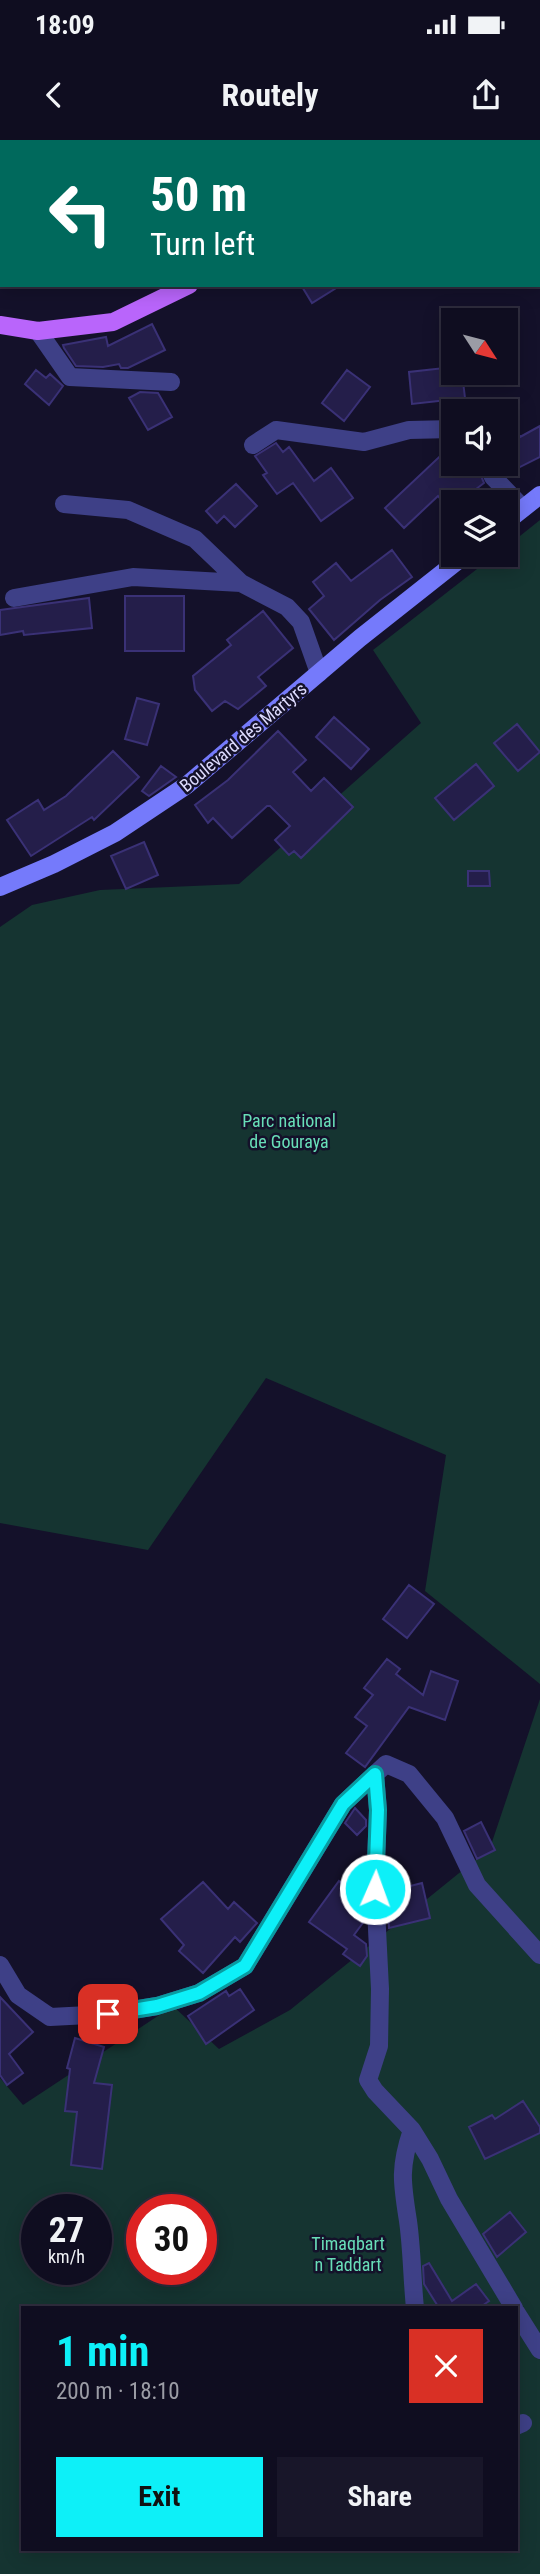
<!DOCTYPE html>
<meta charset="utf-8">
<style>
:root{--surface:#0f0d20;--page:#181629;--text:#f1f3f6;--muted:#9b9ca5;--line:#2f2d3e;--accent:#0df0f8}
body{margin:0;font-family:"Roboto Condensed",sans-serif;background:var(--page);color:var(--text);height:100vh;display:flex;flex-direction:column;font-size:26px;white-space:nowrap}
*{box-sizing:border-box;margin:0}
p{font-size:23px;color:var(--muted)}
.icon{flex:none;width:38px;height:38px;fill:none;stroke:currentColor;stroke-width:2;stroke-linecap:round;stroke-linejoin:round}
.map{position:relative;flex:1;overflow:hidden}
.side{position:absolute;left:21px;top:2166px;width:497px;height:245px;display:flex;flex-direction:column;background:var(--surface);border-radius:0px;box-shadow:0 4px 18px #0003,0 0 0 2px var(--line)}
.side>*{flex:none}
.guide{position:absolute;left:0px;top:0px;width:541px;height:147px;box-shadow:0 4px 18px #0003,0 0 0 2px var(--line);background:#00695c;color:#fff;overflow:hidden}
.needle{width:46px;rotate:126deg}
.controls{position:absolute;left:441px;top:168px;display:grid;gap:14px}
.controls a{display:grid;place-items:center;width:77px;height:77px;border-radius:0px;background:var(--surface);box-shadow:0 4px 18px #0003,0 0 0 2px var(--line);font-size:35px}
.speed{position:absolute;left:21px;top:2054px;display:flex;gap:14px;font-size:35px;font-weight:700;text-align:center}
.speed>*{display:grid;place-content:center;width:91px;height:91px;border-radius:50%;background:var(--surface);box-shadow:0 4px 18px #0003,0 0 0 2px var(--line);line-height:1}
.speed small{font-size:18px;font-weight:400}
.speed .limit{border:10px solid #d22;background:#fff;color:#111}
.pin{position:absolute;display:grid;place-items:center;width:60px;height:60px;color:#fff;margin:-30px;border-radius:14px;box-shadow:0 4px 10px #0006}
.me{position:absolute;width:77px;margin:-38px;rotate:2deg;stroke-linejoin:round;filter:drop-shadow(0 0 5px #0008)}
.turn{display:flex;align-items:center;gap:24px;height:147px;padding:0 35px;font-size:32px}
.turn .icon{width:91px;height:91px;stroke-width:2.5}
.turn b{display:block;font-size:49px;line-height:60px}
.round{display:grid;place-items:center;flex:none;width:74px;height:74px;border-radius:0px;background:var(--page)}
.overview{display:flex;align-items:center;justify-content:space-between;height:119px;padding:0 35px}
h1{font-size:42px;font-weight:700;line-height:52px;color:var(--accent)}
.cta{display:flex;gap:14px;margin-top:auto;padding:14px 35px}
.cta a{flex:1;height:80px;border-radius:0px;background:var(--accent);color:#111;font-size:28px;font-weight:700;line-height:80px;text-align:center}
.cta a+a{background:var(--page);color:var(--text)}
.status{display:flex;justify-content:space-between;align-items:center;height:49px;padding:0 35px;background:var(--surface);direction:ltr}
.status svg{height:19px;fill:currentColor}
header{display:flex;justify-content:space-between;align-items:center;height:91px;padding:0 35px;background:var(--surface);font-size:32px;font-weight:700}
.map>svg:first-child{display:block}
.green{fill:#153431;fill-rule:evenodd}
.building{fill:#241e4a;stroke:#3a3176;stroke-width:2}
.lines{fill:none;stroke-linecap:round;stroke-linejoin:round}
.minor{stroke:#3e4087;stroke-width:18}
.secondary{stroke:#757afb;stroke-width:18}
.primary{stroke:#b965fb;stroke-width:18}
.route-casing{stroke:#089ca1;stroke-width:18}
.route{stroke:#0df0f8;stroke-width:12}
.labels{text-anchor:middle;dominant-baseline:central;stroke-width:5;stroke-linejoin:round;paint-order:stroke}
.street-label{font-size:18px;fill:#dddbfe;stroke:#14112a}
.park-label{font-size:18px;fill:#68deb8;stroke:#14112a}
</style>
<div class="status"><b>18:09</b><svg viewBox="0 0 49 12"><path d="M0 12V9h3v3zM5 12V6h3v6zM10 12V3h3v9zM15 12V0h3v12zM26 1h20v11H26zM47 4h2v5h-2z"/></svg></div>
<header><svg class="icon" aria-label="back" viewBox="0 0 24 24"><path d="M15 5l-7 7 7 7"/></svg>Routely<svg class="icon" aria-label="share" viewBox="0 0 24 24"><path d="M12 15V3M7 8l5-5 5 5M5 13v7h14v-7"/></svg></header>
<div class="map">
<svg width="540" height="2434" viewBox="0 0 540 2434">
<rect width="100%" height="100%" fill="#14112a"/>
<!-- green -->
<path class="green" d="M540,380V1544L425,1451L446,1315L266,1238L148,1410L0,1383V787L32,765L100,750L239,744L421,583L373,510L495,415H506V407Z
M540,1559V2434H0V1938L23,1965L173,1866L219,1909L290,1870L490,1708ZM37,2070H96V2130H37ZM142,2070H201V2130H142ZM23,2168H516V2410H23Z"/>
<!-- building -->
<path class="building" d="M301,145H341L312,163Z
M152,184L165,210L128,228H121L119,224L103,227L76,226L64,208L63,205L106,197L108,206Z
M453,227V233H462L465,258L412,264L409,232Z
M36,230L46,238L50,234L63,246L49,265L25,244Z
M347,230L370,247L344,281L322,263Z
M140,252L158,253L172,277L148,290L129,258Z
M506,269L520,297L540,286V317L506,334V327L502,330L499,324H506Z
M276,303L283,312L289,307L314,341L331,328L353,358L321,381L293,343L277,354L263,335L267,333L255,316Z
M453,304V324H476L484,343L459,362H453V366L449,370L438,356L404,388L385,368Z
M236,344L257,366L235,387L224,376L217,383L206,371Z
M392,410L412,437L380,460L334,500L309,469L324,456L313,442L336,423L351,441Z
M125,456H184V511H125Z
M89,458L92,488L24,495L23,491L0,495V470Z
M263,471L293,508L258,537L266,546L238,569L225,561L212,571L195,550L193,536L231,505L227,500Z
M137,558L159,564L147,605L125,599Z
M334,577L369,609L351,629L316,597Z
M517,584L540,612L518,631L494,603Z
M278,591L306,620L293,632L311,651L324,638L353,667L301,718L294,711L289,715L275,700L290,686L270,666H267L232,698L213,678L208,683L195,665L228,640Z
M113,611L139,637L94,680L92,677L31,716L7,680L38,660L44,670L66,656Z
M476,624L494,646L454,680L435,658Z
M161,626L176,637L149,656L142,651Z
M144,702L158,735L126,749L111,716Z
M468,731H489L490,746H468Z
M409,1445L434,1464L407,1498L383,1479Z
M387,1519L400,1529L396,1534L423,1555L431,1531L458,1541L445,1580L409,1567L365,1627L346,1613L367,1586L355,1577L373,1555L364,1548Z
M355,1668L366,1680V1686L357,1695L345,1683Z
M481,1682L495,1710L477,1719L464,1691Z
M339,1741L364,1759L365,1780L354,1795L366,1804L367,1816L360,1826L343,1814L347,1809L309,1782Z
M203,1742L228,1769L234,1762L257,1783L240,1802L235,1797L203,1833L179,1811L184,1805L161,1779Z
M422,1743L430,1778L389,1788L387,1752Z
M240,1849L254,1870L206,1904L188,1876L226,1851L229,1856Z
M0,1857L33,1892L9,1914L23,1933L7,1945L0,1935Z
M75,1898L104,1907L94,1943L112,1945L102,2029L71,2025L77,1972L65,1971L70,1929L67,1928Z
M523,1961L540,1987V1993L485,2019L469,1987L492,1975L495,1979Z
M510,2072L526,2092L497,2117L483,2094Z
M429,2123L452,2161L476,2144L489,2161L479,2168H439L424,2144L423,2126Z"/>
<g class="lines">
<!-- minor -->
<path class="minor" d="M38,191L70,237L171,242
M253,305L276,290L364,302L409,290L453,289
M487,324L493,337L523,368
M64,364L128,370L195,399L241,443L287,467L301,482L319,533
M14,458L133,437L241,443
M375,1634L378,1670L375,1749L380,1849L379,1906L368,1940L375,1951L412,1990L430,2019L449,2059L514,2168
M0,1825L18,1855L50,1877L108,1874L157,1866L199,1853L245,1826L343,1664L386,1624L409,1634L445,1678L477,1745L540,1815
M412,1990C399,2028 402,2043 408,2081C412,2109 412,2139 415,2168
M516,2172L540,2210
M516,2286L523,2283"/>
<!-- secondary -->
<path class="secondary" d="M506,382L540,355
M0,747L54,724L115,693L187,645L360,498L465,415"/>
<!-- primary -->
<path class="primary" d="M539,74L540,73
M0,185L38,191L113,182L189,145"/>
</g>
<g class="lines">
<!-- route casing -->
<g class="route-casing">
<path id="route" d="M108,1874L157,1866L199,1853L245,1826L343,1664L375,1634L378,1670L375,1749"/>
</g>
<!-- route -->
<use href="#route" class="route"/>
</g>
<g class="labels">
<!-- street labels -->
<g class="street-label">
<text transform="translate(243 597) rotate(-40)">Boulevard des Martyrs</text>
</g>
<!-- park labels -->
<g class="park-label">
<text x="289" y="980">Parc national<tspan x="289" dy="21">de Gouraya</tspan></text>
<text x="348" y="2103">Timaqbart<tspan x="348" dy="21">n Taddart</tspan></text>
</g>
</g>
</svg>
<div class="controls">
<a><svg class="needle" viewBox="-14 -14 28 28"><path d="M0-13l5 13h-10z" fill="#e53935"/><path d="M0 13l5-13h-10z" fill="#9b9ca5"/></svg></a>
<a><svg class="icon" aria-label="sound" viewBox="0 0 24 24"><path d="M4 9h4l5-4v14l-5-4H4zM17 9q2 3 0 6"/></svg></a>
<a><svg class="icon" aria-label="layers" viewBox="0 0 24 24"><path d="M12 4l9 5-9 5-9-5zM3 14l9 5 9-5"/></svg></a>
</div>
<div class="speed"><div>27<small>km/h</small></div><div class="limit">30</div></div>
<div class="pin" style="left:108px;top:1874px;background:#d93025"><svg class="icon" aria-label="arrive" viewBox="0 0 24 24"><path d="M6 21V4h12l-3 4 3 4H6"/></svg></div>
<svg class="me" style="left:375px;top:1749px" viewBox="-20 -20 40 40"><circle r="17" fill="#0df0f8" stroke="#fff" stroke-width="3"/><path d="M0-11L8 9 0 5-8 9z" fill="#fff"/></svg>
<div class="guide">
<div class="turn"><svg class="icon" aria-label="left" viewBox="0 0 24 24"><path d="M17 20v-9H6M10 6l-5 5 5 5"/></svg><div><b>50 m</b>Turn left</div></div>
</div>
<section class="side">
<div class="overview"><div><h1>1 min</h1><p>200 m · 18:10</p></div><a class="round" style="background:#d93025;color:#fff"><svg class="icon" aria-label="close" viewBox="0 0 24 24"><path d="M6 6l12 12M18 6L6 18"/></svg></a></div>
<div class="cta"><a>Exit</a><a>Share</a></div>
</section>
</div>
